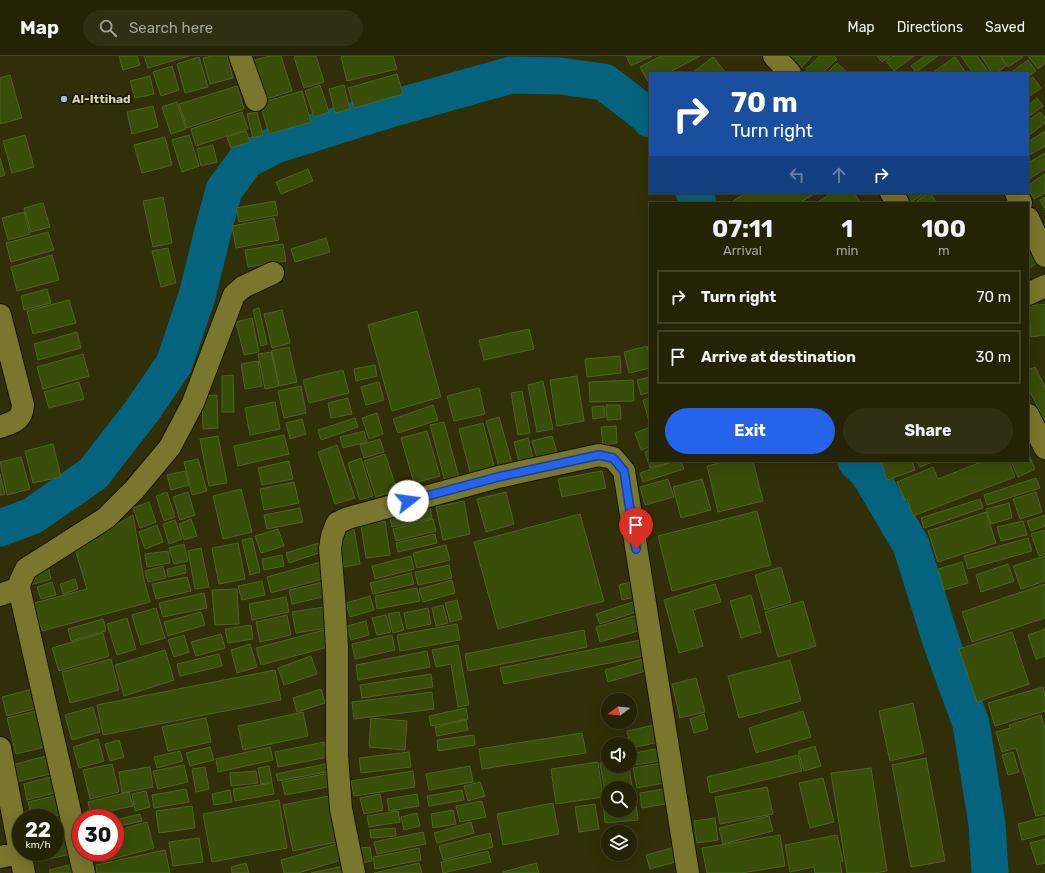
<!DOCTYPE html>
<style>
:root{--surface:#252305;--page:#312f13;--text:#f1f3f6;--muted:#a3a49a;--line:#424027;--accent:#2563eb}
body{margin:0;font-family:Rubik,sans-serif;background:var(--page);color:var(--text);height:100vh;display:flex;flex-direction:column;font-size:15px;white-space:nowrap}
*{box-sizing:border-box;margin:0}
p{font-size:13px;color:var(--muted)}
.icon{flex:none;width:22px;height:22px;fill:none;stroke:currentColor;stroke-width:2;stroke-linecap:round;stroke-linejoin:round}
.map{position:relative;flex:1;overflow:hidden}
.sheet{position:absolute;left:649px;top:146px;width:380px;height:260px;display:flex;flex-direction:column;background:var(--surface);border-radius:0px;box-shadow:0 4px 16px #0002,0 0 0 1px var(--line)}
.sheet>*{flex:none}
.hud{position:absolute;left:649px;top:16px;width:380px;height:122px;border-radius:0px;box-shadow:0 4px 16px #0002,0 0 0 1px var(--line);background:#1a4fa0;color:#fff;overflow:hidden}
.needle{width:26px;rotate:254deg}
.buttons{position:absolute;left:601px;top:637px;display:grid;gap:8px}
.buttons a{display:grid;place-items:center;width:36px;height:36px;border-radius:50%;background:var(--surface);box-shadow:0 4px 16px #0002,0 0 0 1px var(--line);font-size:20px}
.speed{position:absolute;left:12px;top:753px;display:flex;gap:8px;font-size:20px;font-weight:700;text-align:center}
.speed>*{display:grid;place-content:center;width:52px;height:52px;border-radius:50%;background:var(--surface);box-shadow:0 4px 16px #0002,0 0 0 1px var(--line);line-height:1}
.speed small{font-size:10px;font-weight:400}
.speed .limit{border:6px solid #d22;background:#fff;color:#111}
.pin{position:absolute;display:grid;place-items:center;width:34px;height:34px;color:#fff;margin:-41px -17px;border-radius:50% 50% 50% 0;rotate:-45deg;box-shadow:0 0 4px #0007}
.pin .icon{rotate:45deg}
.me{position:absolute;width:44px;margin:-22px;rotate:75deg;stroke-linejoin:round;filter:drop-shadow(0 0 3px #0008)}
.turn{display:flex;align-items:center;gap:14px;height:84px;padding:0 16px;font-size:18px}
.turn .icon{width:52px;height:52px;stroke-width:2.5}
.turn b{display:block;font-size:28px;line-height:34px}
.lanes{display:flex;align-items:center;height:38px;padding:0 16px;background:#0003;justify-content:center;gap:20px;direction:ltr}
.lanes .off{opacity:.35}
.eta{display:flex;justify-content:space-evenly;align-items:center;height:68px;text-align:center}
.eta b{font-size:24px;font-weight:700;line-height:28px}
.button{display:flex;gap:8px;margin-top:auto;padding:8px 16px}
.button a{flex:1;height:46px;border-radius:24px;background:var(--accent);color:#fff;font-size:16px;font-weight:700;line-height:46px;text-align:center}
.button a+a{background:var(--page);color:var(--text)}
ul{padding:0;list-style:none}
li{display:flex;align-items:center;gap:12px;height:54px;margin:0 8px 6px;padding:0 8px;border:2px solid var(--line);border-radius:0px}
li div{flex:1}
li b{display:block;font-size:15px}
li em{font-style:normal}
header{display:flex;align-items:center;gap:24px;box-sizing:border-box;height:56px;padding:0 20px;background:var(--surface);border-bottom:1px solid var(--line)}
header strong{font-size:19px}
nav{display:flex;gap:22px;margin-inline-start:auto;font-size:14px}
.search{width:280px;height:36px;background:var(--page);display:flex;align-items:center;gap:10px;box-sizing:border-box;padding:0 14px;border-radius:22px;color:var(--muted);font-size:15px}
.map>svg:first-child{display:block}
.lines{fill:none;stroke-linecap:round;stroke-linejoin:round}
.river{stroke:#046480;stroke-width:37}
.building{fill:#384e09;stroke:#4d6425}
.minor-casing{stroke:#181602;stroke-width:24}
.tertiary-casing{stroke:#181602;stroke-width:24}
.minor{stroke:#79762d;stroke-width:22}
.tertiary{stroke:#79762d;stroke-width:22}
.route-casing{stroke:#184099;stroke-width:10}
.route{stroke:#2563eb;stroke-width:7}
.poi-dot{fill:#b2adf9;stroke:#181600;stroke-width:1.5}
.labels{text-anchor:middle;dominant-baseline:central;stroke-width:3;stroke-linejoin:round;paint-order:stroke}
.poi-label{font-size:12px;font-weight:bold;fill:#d5d4b1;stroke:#181600;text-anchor:start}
</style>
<header>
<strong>Map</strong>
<div class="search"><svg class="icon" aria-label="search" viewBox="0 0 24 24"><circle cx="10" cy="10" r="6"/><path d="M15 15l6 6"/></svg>Search here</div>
<nav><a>Map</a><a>Directions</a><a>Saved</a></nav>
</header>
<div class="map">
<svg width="1045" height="817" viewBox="0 0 1045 817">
<rect width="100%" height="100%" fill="#312f07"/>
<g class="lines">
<!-- river -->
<path class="river" d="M694,137L698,147
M856,405L868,416L911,489L941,585L971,668L987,768L990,817
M0,472L32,460L93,418L142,355L174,308L197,240L214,171L224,134L246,104L275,89L390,53L511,19L560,20L604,26L647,59L650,63"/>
</g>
<!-- building -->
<path class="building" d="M119,0H137L140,9L123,14Z
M144,0H189L148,12Z
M211,0H227L233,22L210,28L203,2Z
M270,0H281L292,35L263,44L251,5Z
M297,0H316L324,26L304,32L294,1Z
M345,0H393L397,13L347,25L341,1Z
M626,0H652L631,10Z
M661,0H700L668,17H650L649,27L640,11Z
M792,0H812L801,12L790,1Z
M820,0H834L837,3L822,17H809L806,13Z
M877,0H890L882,6Z
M893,0H914L894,15L886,5Z
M925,0H938L916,16L911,10Z
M961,0H977L989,17H973Z
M981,0H1000L1006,10L996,17H992Z
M1001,0H1022L1023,1L1008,11Z
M1028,0H1045V7L1038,13Z
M199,1L208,31L185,37L177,8Z
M713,1L726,17H692Z
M955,1L966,17H932Z
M1028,4L1036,15L1028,20V17H1010Z
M837,7L848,17H827Z
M172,10L179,34L161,40L153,16Z
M397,18L403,38L354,52L348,32Z
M10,19L22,62L0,68V22Z
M150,20L154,38L135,42L130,25Z
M1033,21L1041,32L1028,41V25Z
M320,29L329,56L314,61L305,35Z
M344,29L350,53L335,57L329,33Z
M237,30L244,53L187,72L179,48Z
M302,35L311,66L269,78L260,47Z
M1037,42L1043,50L1028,61V49Z
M177,46L186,73L171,78L162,51Z
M153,50L158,71L132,78L127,56Z
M242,56L248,73L196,90L191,73Z
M257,56L263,79L253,82L247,58Z
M1040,56L1045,62V67L1028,80V65Z
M246,75L250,86L231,92L227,81Z
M1045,75V90L1028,100V86Z
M25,79L34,111L12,117L3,85Z
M189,79L199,110L182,116L172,84Z
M165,81L172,109L142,117L134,89Z
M213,89L217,106L201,110L197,93Z
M1045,97V113L1029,123L1028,107Z
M0,102L5,119L0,121Z
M308,113L313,125L281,138L276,126Z
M1045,118V137L1034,143L1028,132V129Z
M746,137H816L799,147H734L733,145Z
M832,137H854L861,147H816Z
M904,137H925L910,147Z
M928,137H930L937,147H914Z
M163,141L172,187L153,191L143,145Z
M1045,141V154L1040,144Z
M275,145L278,159L239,166L236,152Z
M43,147L50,171L31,176L24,152Z
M24,156L30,178L8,184L2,162Z
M274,162L279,184L236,192L232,170Z
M48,176L54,194L11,206L6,187Z
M326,182L330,196L295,206L291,193Z
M1028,185L1040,205L1028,213Z
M283,188L286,205L248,211L245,194Z
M168,192L176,227L161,231L152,195Z
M52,199L59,224L17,235L11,211Z
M47,233L51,247L24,254L21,240Z
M69,244L76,267L33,278L27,255Z
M1045,248V279L1031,281L1028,250Z
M259,252L267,288L261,290L253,254Z
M282,254L290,287L272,292L264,258Z
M417,255L441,341L392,355L368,269Z
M252,262L259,296L244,299L236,266Z
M529,273L534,293L484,304L479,284Z
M77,276L81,292L38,304L34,288Z
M647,290L650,302V312L629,317L624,296Z
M289,291L297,326L279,330L271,295Z
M272,296L279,330L265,333L258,298Z
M83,298L89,320L43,333L37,311Z
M620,300L621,317L587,321L585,303Z
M258,305L262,330L245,333L241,308Z
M375,309L377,320L356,325L354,313Z
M1035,311L1045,331V365L1028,332V314Z
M343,314L349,337L309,347L303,324Z
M233,319L234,356H222V320Z
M577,320L584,365L557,370L550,324Z
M650,321V336L641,339L637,324Z
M633,324L634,345L590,346L589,326Z
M543,325L553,373L537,376L528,329Z
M79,326L84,343L49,352L44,336Z
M379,326L384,344L366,349L361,331Z
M301,330L306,357L284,362L278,335Z
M479,332L485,358L454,365L447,340Z
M522,335L530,377L518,379L511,337Z
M217,339L218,372L203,373L202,340Z
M348,342L352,358L331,362L328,347Z
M650,342V364L649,365L643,344Z
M275,346L280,373L250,379L245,352Z
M433,349L438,364L398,377L393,363Z
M606,349H620L621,363L607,364Z
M604,350L605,361L593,363L592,351Z
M377,357L383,378L369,383L362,362Z
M499,361L512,407L499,411L486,365Z
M355,362L358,371L321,384L318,374Z
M302,363L306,378L290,383L286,367Z
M444,366L460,425L446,429L430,369Z
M483,367L495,414L471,420L459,373Z
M616,370L617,387L603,389L601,371Z
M650,371V391L641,394L635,377Z
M364,375L367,386L343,392L340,381Z
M427,375L440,420L414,427L401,382Z
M284,379L289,398L238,410L234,390Z
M218,380L227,427L209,430L200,383Z
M552,380L558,400L538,405L532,385Z
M528,382L534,406L520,409L514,386Z
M380,383L384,396L364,402L360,389Z
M53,388L61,421L33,427L25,395Z
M337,389L355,442L335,448L318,396Z
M650,394V405H674L650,412L645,396Z
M1028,397L1035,413L1018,421L1011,405H1028Z
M385,398L397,434L376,441L364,405Z
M21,401L30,433L7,439L0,406Z
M361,402L373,440L360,444L348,407Z
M198,403L207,435L192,439L184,406Z
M289,405L293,423L262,429L258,412Z
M675,405H681L684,413L643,426L640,417Z
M728,405H753L763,445L718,456L707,410Z
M881,405H912L915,414L887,424Z
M917,405H935L920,411Z
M984,405H1009L1015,421L913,460L907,443L905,444L897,426L933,411L938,423Z
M185,415L189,429L171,434L167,419Z
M602,415L606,432L562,441L558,423Z
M0,418L5,438L0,439Z
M1036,422L1040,432L987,449L984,439Z
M668,423L674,441L645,449L640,431Z
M702,423L711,454L681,462L673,431Z
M294,426L299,447L264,454L260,433Z
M241,433L252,476L223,483L213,440Z
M167,436L175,461L164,465L156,440Z
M188,436L195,459L180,464L173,441Z
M506,436L514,468L486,476L477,443Z
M1036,436L1042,456L1020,463L1013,443Z
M980,443L983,452L924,472L921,462Z
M464,445L470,478L443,484L436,451Z
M149,446L156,466L140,472L133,452Z
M1009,447L1012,462L991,468L986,453Z
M430,450L432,462L392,471L389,459Z
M300,452L303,466L267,473L264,459Z
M757,455L771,509L672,535L658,480Z
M986,456L996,487L938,506L928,475Z
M580,458L604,545L498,573L474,486Z
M133,459L144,524L150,546L42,575L34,547L87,533L75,493Z
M1045,459V470L1031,475L1027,465Z
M191,463L197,480L184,484L179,468Z
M433,463L436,475L396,485L393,473Z
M175,464L182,483L169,488L163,468Z
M385,465L390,499L366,502L361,469Z
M1023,465L1027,479L1001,485L997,471Z
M157,469L163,486L145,493L139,476Z
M278,473L284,490L261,497L255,480Z
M354,473L360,508L344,511L338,476Z
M1045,474V498L1039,500L1031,478Z
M435,478L437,487L398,496L396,487Z
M252,482L260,516L250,519L242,484Z
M1028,482L1032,495L968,513L964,500Z
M238,487L245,523L219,528L212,492Z
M319,487L322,496L289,507L286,497Z
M184,488L188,505L174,508L169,492Z
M446,489L450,504L417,512L413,497Z
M201,492L209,531L195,533L188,495Z
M168,495L170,507L147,511L145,498Z
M282,499L284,510L264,514L262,503Z
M411,500L414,513L375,523L372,510Z
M1045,500V525L1021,533L1013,510Z
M321,506L326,522L271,537L267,521Z
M962,506L968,527L944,534L938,513Z
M1008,508L1014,525L981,536L976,519Z
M185,509L186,517L168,521L167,513Z
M449,509L452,522L418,529L415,516Z
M48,510L51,523L30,529L26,516Z
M163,510L166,522L148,526L145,515Z
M781,511L791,546L765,554L755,519Z
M411,517L414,528L373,538L370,527Z
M187,521L191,535L156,543L152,528Z
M75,523L78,533L63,538L60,528Z
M452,524L455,537L423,546L419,533Z
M262,525L265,539L242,544L238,530Z
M635,525L638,540L622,544L619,529Z
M52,526L56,539L41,543L37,531Z
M324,526L327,540L292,548L289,534Z
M715,528L721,546L693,554L703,590L679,597L664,544Z
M1045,528V562L972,586L962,556Z
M417,532L420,545L377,553L375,540Z
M237,533L239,568L215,569L212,534Z
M204,537L207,552L163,561L159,547Z
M751,539L761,576L741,582L730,545Z
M370,540L374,554L350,561L346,547Z
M286,541L289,556L252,564L249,548Z
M457,544L462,563L450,566L445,547Z
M636,545L639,555L600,568L596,558Z
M803,545L816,590L778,601L765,556Z
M443,549L448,567L436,570L432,552Z
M324,551L327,572L296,577L292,556Z
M156,552L165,582L141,589L132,559Z
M428,552L431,568L407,573L404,557Z
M201,556L205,569L168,580L164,566Z
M399,556L404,574L393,577L388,558Z
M287,559L291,579L260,586L256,566Z
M386,559L391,576L377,579L372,562Z
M638,559L642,574L600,586L596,571Z
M127,562L136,593L117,599L107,568Z
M103,563L106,575L71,585L68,573Z
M366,565L369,579L351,584L347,570Z
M457,568L460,584L400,595L397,579Z
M251,569L253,583L228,587L225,573Z
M1045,573V600L1036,603L1028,579Z
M324,574L328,591L261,609L256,592Z
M584,574L587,591L468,615L465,598Z
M1012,576L1029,628L977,646L959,593Z
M103,577L109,600L59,615L52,592Z
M221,578L225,592L196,600L191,586Z
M184,579L189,596L174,601L168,584Z
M392,579L395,594L355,603L352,588Z
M640,584L644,600L504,628L500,612Z
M250,588L257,611L237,617L231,594Z
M458,589L469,649L458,651L451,608L436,611L432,594Z
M165,594L174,624L124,640L115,609Z
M427,595L430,611L358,624L356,609Z
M219,598L222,610L180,620L177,608Z
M311,600L317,618L284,629L278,612Z
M646,602L649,614L608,626L605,614Z
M111,603L119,634L70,647L62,616Z
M790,604L801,645L739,662L728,620Z
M275,614L281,644L103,679L97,649Z
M431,618L433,631L362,642L360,629Z
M696,622L705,656L680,662L672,628Z
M1043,631L1045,638V655L995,670L988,647Z
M36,632L41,651L7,660L2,641Z
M321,633L325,647L297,656L293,642Z
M432,636L434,653L354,663L352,646Z
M913,647L924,697L890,705L879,655Z
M93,651L100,676L72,684L65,659Z
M466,652L468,663L431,670L429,660Z
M36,655L45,691L16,698L7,662Z
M803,655L811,681L756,697L749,672Z
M303,656L308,680L243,694L238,670Z
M704,658L708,673L694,677L690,663Z
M1041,659L1045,672V758L1036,760L1016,692L1002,696L996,676L1010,672L1009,669Z
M206,662L211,686L168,695L162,671Z
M371,662L407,665L405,694L369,691Z
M466,664L468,674L437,680L435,671Z
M659,668L664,685L631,692L627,675Z
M582,677L586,697L482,713L479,693Z
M474,679L475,689L438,695L437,684Z
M98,683L104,705L79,712L73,691Z
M119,684L124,701L110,705L105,688Z
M324,686L328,701L278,711L275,696Z
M815,690L821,710L804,715L798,695Z
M210,691L214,704L190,710L186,697Z
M270,691L273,704L218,716L216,703Z
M666,691L669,703L636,709L634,697Z
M180,695L183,705L157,712L154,701Z
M409,696L411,711L361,717L359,702Z
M1013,696L1019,716L1008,719L1002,699Z
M798,699L802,715L710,737L707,721Z
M46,700L50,718L16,726L12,709Z
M926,702L945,805L911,811L892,709Z
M598,706L603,741L556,748L551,713Z
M608,706V710H629L633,737L630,738V732H608V741H606L600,707Z
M330,707L331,715L278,725L276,718Z
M661,707L664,727L637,732L633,712Z
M112,708L119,736L90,743L83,714Z
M184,709L188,726L158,733L153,715Z
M269,710L272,726L261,728L258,712Z
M470,710L473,726L429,734L426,718Z
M150,711L153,731L122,737L119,716Z
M205,711L209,733L196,736L192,713Z
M871,712L887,815L874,817H847L831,717Z
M256,715L258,727L231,730L230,717Z
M413,715L415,731L354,740L351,725Z
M330,717L333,730L285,739L282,726Z
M54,720L58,736L27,744L24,728Z
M823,722L834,766L810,772L799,727Z
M480,726L485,740L468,745L464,730Z
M272,727L274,738L235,745L233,733Z
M767,731L773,758L720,768L715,741Z
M669,732L671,747L642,752L640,737Z
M186,733L189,746L154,752L152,739Z
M230,734L232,746L214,749L212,738Z
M462,734L464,744L429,750L427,740Z
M146,735L150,751L135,755L132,738Z
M129,736L133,750L91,759L88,746Z
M380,738L383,754L364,758L360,742Z
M417,738L419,750L389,755L387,743Z
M58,739L62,758L48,762H32L28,746Z
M328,740L337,786L293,795L283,749Z
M635,740L638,764L605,767L603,744L608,743V754H630V741Z
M279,744L287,792L212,806L203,758Z
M482,745L486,761L460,766L456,750Z
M553,747L559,778L503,789L497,758Z
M595,748L599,773L579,776L575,751Z
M192,750L195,772L159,777L156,755Z
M453,754L456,768L433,772L431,758Z
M398,755L400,766L369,771L367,760Z
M417,757L420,770L404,774L401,761Z
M140,758L142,765L115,771V764Z
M769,760L773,775L723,788L719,772Z
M1045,761V778L1022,784L1018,768Z
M715,762L718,784L697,787L694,765Z
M63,764L67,781L55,784V766Z
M147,766L154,792L101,806L98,796H115V775Z
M471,766L474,777L437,787L434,777Z
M395,772L396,780L371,782L370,774Z
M423,776L426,788L377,798L374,786Z
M490,777L493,791L443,804L439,790Z
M780,779L785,810L741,817H707L702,792Z
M837,779L843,805L840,806L842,817H815L814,811L790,816L785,789Z
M199,782L203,806L173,810L169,786Z
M68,783L71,798L40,805L38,796H55V786Z
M1045,783V807L1037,809L1030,787Z
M340,787L345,803L298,817H284L281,804Z
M370,791L372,805L362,807L360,792Z
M675,791L679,805L650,813L646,799Z
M419,792L421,804L375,813L373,801Z
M165,794L170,817H97L96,809Z
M488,795L491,806L443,817L441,806Z
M246,807L249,817H232L231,811Z
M419,807L422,817H374Z
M536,807L539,817H503V816Z
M73,808L76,817H50L49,814Z
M348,809L350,817H311Z"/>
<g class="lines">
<!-- minor casing -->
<g class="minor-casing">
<path id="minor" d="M240,0L256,44
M1016,137L1021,147
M1028,162L1045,200
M1028,238L1045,230
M0,259L23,349C22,365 13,366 0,371
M0,539L19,532
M0,692L24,817
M0,801L20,797
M84,817L19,532L20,526L26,513L106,462L134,434L170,391L193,347L234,239L243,231L273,217
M354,817L341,753L337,700V591L334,540L330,492L332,480L337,467L348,462L498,421L599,399L613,402L624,415L688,817"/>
</g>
<!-- tertiary casing -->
<g class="tertiary-casing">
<path id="tertiary" d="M774,0L790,17
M891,137L898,147
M1028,359L1045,392"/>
</g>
<!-- minor -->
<use href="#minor" class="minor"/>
<!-- tertiary -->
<use href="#tertiary" class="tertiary"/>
</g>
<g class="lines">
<!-- route casing -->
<g class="route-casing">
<path id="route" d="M408,445L498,421L599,399L613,402L624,415L636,493"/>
</g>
<!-- route -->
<use href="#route" class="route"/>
</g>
<!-- markers -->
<circle class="poi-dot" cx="64" cy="43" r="4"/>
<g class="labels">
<!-- poi labels -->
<g class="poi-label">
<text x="72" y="43">Al-Ittihad</text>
</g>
</g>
</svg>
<div class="buttons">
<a><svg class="needle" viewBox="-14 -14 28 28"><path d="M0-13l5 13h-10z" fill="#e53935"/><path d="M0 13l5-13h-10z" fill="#a3a49a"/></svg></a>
<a><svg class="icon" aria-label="sound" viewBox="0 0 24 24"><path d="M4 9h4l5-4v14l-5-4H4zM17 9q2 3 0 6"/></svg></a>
<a><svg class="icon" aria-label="search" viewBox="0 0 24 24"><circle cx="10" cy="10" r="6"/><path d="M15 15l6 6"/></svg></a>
<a><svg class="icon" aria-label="layers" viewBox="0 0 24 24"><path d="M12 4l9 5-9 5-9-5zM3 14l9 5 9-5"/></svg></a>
</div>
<div class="speed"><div>22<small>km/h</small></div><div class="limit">30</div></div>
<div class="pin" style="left:636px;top:493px;background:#d93025"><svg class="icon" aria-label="arrive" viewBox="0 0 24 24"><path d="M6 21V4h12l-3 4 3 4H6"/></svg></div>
<svg class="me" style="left:408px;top:445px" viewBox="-20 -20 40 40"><circle r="19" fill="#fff"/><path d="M0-13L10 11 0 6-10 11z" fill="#2563eb"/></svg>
<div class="hud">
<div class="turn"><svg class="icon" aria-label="right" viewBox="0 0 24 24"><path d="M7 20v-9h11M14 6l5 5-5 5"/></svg><div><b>70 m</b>Turn right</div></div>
<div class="lanes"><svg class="icon off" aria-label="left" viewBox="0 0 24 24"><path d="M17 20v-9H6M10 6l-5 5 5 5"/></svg><svg class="icon off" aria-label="ahead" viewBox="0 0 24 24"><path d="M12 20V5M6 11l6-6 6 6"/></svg><svg class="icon" aria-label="right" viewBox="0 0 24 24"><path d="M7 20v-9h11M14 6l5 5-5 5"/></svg></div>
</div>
<section class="sheet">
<div class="eta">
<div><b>07:11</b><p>Arrival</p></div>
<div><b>1</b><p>min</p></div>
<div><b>100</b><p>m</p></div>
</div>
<ul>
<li><svg class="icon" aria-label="right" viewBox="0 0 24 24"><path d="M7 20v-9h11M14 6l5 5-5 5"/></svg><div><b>Turn right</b></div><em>70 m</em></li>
<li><svg class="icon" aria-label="arrive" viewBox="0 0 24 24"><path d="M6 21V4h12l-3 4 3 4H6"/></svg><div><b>Arrive at destination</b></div><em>30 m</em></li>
</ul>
<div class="button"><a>Exit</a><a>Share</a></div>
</section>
</div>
